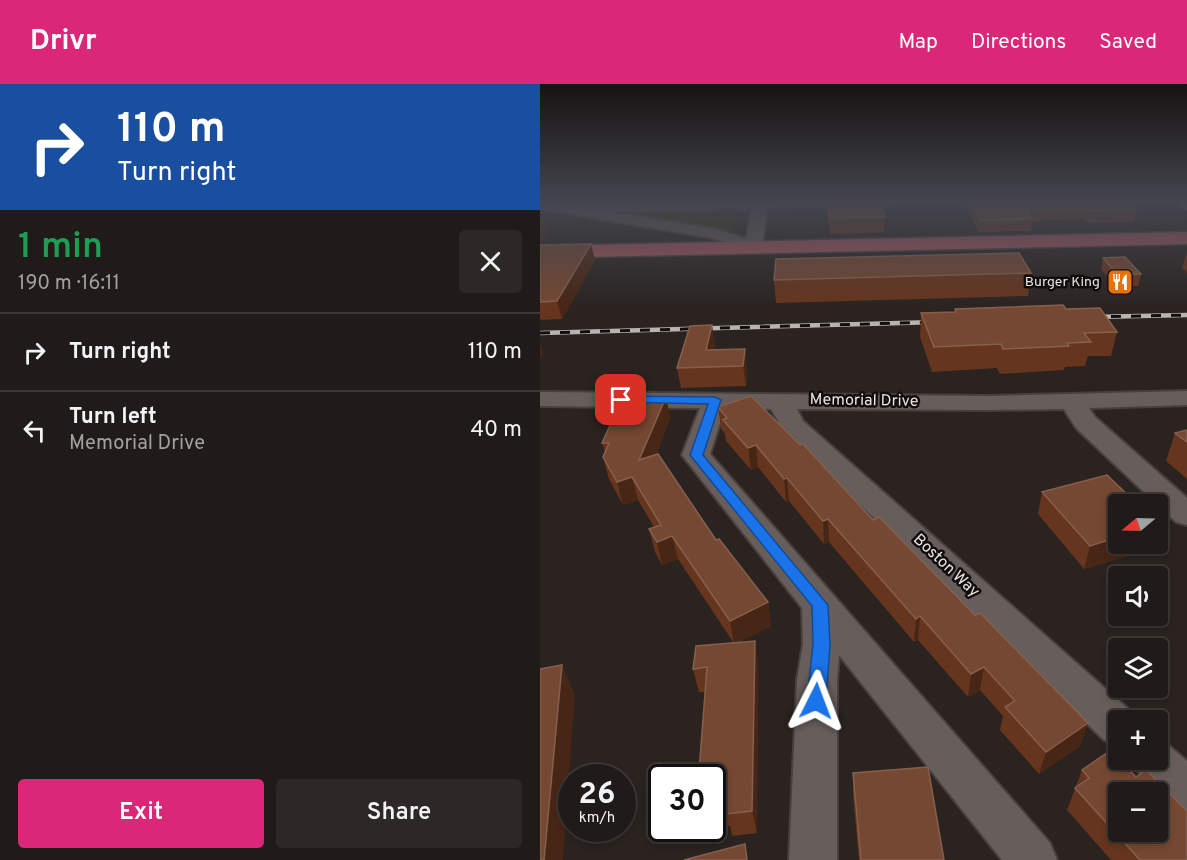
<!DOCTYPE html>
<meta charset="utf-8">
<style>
:root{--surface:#201a18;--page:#2d2725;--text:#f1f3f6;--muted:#a2a1a2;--line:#3d3837;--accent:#db2777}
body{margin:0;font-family:Overpass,sans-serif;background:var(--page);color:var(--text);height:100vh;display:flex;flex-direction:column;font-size:22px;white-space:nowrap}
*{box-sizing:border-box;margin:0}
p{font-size:20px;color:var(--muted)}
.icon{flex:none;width:33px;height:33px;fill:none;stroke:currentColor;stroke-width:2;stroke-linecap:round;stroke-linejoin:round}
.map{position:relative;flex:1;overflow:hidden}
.drawer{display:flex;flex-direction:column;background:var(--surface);width:540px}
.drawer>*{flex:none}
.hud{background:#1a4fa0;color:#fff;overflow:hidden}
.needle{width:39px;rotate:251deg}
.controls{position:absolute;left:568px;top:410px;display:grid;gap:12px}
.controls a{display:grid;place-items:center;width:60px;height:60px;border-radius:6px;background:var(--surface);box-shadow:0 3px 9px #0003,0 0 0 2px var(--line);font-size:30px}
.speed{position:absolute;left:18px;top:680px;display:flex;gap:12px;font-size:30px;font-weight:700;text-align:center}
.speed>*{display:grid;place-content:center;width:78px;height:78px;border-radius:50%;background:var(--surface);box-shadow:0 3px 9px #0003,0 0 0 2px var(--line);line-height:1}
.speed small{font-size:15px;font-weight:400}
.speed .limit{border:3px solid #111;border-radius:9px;background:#fff;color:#111}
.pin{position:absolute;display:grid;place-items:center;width:51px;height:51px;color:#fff;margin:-26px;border-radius:12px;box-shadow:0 3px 9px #0006}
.me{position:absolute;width:66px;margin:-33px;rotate:3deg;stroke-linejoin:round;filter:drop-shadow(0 0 4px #0008)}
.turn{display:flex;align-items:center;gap:21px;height:126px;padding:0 18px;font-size:27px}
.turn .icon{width:78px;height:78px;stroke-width:2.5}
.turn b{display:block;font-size:42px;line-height:51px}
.round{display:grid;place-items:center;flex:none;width:63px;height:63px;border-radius:6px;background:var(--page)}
.overview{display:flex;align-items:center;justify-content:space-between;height:102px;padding:0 18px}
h1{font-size:36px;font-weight:600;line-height:45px;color:#1e9e55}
.primary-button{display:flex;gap:12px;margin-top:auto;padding:12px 18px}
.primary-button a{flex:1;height:69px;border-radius:6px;background:var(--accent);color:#fff;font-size:24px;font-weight:600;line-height:69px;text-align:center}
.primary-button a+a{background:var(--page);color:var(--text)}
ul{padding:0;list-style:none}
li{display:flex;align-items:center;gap:18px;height:78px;padding:0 18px;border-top:2px solid var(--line)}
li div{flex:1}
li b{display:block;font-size:22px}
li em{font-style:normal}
header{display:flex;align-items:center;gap:36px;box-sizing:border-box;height:84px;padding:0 30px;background:var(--accent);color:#fff}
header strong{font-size:28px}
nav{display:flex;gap:33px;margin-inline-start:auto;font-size:21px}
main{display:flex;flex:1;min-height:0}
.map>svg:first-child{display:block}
.green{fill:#313308}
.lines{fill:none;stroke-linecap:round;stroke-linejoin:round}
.minor-casing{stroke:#46403e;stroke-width:4}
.major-casing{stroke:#46403e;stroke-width:3}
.minor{fill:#675e5b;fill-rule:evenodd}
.major{fill:#a7565d;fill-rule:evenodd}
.rail-casing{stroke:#b9b4b1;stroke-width:4.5}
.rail{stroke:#100d0c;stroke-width:3;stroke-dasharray:10;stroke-linecap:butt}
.wall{fill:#66351d}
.shaded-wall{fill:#482615}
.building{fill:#744832;stroke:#86604e;stroke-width:1.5;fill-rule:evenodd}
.route{fill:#1a73e8;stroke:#114b97;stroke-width:1.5}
.labels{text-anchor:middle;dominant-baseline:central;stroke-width:5;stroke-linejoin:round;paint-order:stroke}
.far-poi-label{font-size:14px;fill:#e9e4e2;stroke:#100d0c;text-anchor:end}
.street-label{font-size:16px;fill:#e9e4e2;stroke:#100d0c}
</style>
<header>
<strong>Drivr</strong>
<nav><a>Map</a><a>Directions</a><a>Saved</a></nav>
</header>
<main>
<section class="drawer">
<div class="hud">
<div class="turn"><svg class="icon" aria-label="right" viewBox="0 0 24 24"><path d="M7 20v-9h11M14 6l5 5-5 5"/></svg><div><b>110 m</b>Turn right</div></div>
</div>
<div class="overview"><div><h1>1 min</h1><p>190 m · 16:11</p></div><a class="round"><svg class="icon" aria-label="close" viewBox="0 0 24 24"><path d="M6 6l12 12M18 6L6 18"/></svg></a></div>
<ul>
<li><svg class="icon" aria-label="right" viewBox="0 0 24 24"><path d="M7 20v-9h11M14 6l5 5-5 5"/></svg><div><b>Turn right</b></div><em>110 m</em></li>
<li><svg class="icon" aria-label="left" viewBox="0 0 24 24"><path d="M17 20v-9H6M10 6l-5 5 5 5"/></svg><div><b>Turn left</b><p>Memorial Drive</p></div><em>40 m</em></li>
</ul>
<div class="primary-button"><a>Exit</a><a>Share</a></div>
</section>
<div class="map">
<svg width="647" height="776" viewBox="0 0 647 776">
<rect width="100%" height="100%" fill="#2a2320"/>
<!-- green -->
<path class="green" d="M198,123L193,148L163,143L157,140L73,127Z"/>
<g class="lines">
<!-- minor casing -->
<g class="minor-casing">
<path id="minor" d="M162,116H361L354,120L227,124L222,163L219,167L213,168L173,154L0,125V117L33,122ZM212,124L206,155L176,145L71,128Z
M636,116H647V125L642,124Z
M647,307V321L549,324L555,333L647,414V441L636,438L536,344L524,325L450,326L257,325L263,337L594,630L596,636H579V662L564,656L244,347L231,325L185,324L170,370L510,759L517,776H462L299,571L297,596V776H249L257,596L263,560L262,524L142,371L160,324L0,322V308L450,312Z
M618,657L628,661L647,677V728C624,718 602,698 591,675H618Z"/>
</g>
<!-- major casing -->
<g class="major-casing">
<path id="major" d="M647,148V160L0,174V162Z"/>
</g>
<!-- minor -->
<use href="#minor" class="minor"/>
<!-- major -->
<use href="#major" class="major"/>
<!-- rail casing -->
<g class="rail-casing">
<path id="rail" d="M551,233L647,231
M0,249L398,238"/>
</g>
<!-- rail -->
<use href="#rail" class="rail"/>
</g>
<!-- wall -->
<path class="wall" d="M286,116H339L345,133L344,148L290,150Z
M425,116H583L597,126L594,138L548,139L544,135L492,137L491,147L439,148L424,119Z
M0,161L55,176L22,235L0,236Z
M647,168V189L642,184Z
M563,174L601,190L598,202L575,203L561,185Z
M491,189L488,212L236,219L234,196Z
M415,225H526L577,248L571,272H548L545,282L525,283L524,286L460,290L457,284L392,288L380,253L381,229L415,228Z
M175,261L173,266L207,285L206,302L141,304L137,284Z
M126,313L130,334L116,371L176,456L228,518L231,542L199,558L218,580L217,749L192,752L190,742L172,744V693L159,688L165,608H159L153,585L193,558L138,475L122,481L115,468L109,445L114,443L98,416L83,421L69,395L63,373L65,368L62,359Z
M178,323L333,436L548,639L540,662L499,690L460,646L463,632L440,606L428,613L378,556L374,558L289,458L284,460L249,417L246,418L218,383L211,386L186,357L185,350L181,344Z
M647,346V395L626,377L635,349Z
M502,408L591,471L544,485L498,430Z
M542,686L596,693L647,776H571L527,726Z
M313,689L404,776H319L313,711Z
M138,744H171L139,747Z"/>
<!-- shaded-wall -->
<path class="shaded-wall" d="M3,134L7,150L0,159V138Z
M51,160L55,176L22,235L17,217Z
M172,241L175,261L170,283L166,266Z
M0,258L3,269L0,275Z
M205,265L207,285L206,302L203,282Z
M126,313L130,334L105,398L99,376Z
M216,361L218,383L211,386L208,364Z
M92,393L98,416L83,421L77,398Z
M247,394L249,417L246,418L244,395Z
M288,435L289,458L284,460L283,437Z
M132,452L138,475L122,481L117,458Z
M579,453V459H595L591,471L544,485L550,462Z
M228,518L231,542L194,560L190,537Z
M380,532L378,556L374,558L376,535Z
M215,557L218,580L217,749L212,727Z
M22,581L35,611L23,776H4Z
M444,583L440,606L428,613L431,590Z
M548,639L540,662L499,690L506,668Z"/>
<!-- building -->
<path class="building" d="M287,116H339L345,133L289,134Z
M430,116H583L597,126L550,127L547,124L485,126L492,135L440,136Z
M51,160L17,217L0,218V161Z
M479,169L491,189L234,196L236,175Z
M585,173L601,190L578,191L563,174Z
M523,221L526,225L560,224L577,248L544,249L551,258L527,259L529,262L463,265L461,260L394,263L381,229L416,228L415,225Z
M172,241L166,266L205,265L203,282L137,284L150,242Z
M211,312L260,361L263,360L333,436L339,433L435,531L440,529L548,639L506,668L465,623L475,617L444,583L431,590L380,532L376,535L288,435L283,437L247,394L244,395L216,361L208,364L183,336L187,334L178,323Z
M83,313H126L99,376L118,370L176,456L179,455L228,518L190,537L132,452L117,458L109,445L121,441L92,393L77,398L63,373L69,359H62Z
M647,346V358L635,349Z
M567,391L597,420H579V453L550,462L502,408Z
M215,557L212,727L187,730V719L172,721V693H135V690L159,688L167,583L153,585L156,562Z
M22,581L4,776H0V585Z
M571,666L596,693L606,686L647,727V776H600L535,704L549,694L542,686ZM579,708H618V747H579Z
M388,683L404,776H321L313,689Z
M205,760L207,776H144Z"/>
<!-- sky -->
<linearGradient id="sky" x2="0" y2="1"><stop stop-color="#171312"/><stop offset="0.52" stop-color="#44454e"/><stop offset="1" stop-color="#44454e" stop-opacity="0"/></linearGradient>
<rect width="647" height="225" fill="url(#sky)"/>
<!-- route -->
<path class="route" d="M81,312L175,313L181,316L163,371L288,521L290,560L286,617L283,623L276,625L270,623L267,617L273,560L272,522L150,371L168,320L76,318L75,316Z"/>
<!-- icons -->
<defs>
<g id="restaurant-square" transform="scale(1.35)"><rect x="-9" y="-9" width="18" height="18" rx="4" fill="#e8710a" stroke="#100d0c"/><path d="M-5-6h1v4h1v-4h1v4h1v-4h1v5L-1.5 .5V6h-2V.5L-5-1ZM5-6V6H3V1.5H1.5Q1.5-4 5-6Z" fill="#fff"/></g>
</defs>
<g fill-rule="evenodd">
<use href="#restaurant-square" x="580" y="198"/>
</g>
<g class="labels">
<!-- far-poi labels -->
<g class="far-poi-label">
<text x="560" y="198">Burger King</text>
</g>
<!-- street labels -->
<g class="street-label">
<text transform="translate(324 317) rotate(1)">Memorial Drive</text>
<text transform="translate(406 482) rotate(43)">Boston Way</text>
</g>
</g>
</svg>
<div class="controls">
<a><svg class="needle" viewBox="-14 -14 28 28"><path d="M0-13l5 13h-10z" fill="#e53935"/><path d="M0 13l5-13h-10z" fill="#a2a1a2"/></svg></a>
<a><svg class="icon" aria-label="sound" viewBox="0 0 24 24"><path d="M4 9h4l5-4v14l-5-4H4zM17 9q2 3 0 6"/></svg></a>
<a><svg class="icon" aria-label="layers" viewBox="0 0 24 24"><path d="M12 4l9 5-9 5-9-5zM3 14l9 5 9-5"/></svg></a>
<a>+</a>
<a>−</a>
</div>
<div class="speed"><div>26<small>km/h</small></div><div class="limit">30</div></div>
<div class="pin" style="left:81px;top:316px;background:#d93025"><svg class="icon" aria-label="arrive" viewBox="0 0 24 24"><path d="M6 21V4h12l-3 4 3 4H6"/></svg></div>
<svg class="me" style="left:276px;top:617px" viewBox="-20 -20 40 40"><path d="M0-17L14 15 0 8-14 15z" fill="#1a73e8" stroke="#fff" stroke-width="4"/></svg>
</div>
</main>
